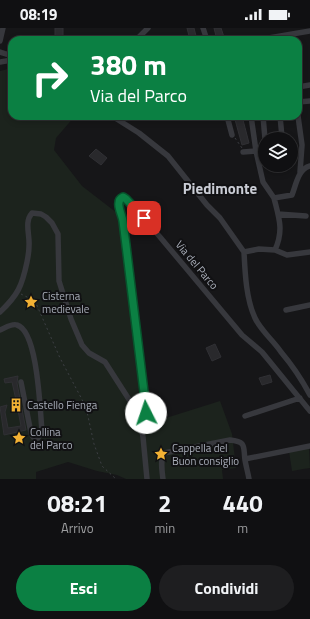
<!DOCTYPE html>
<html lang="it">
<style>
:root{--surface:#101012;--page:#1e1e20;--text:#f1f3f6;--muted:#9c9d9f;--line:#303032;--accent:#0b8043}
body{margin:0;font-family:"Titillium Web",sans-serif;background:var(--page);color:var(--text);height:100vh;display:flex;flex-direction:column;font-size:15px;white-space:nowrap}
*{box-sizing:border-box;margin:0}
p{font-size:13px;color:var(--muted)}
.icon{flex:none;width:22px;height:22px;fill:none;stroke:currentColor;stroke-width:2;stroke-linecap:round;stroke-linejoin:round}
.map{position:relative;height:451px;overflow:hidden}
.panel{display:flex;flex-direction:column;background:var(--surface);flex:1}
.panel>*{flex:none}
.hud{position:absolute;left:8px;top:8px;width:294px;height:84px;border-radius:12px;box-shadow:0 2px 6px #0003,0 0 0 1px var(--line);background:#0b8043;color:#fff;overflow:hidden}
.tools{position:absolute;left:258px;top:104px;display:grid;gap:8px}
.tools a{display:grid;place-items:center;width:40px;height:40px;border-radius:50%;background:var(--surface);box-shadow:0 2px 6px #0003,0 0 0 1px var(--line);font-size:20px}
.pin{position:absolute;display:grid;place-items:center;width:34px;height:34px;color:#fff;margin:-17px;border-radius:8px;box-shadow:0 2px 6px #0006}
.me{position:absolute;width:44px;margin:-22px;rotate:356deg;stroke-linejoin:round;filter:drop-shadow(0 0 3px #0008)}
.turn{display:flex;align-items:center;gap:14px;height:84px;padding:0 16px;font-size:18px}
.turn .icon{width:52px;height:52px;stroke-width:2.5}
.turn b{display:block;font-size:28px;line-height:34px}
.eta{display:flex;justify-content:space-evenly;align-items:center;height:68px;text-align:center}
.eta b{font-size:24px;font-weight:700;line-height:28px}
.button{display:flex;gap:8px;margin-top:auto;padding:8px 16px}
.button a{flex:1;height:46px;border-radius:24px;background:var(--accent);color:#fff;font-size:16px;font-weight:700;line-height:46px;text-align:center}
.button a+a{background:var(--page);color:var(--text)}
.status{display:flex;justify-content:space-between;align-items:center;height:28px;padding:0 20px;background:var(--surface);direction:ltr}
.status svg{height:11px;fill:currentColor}
.map>svg:first-child{display:block}
.green{fill:#1c231d}
.building{fill:#29292c;stroke:#303034}
.lines{fill:none;stroke-linecap:round;stroke-linejoin:round}
.path{stroke:#3d3f44;stroke-width:1;stroke-dasharray:2 3;stroke-linecap:butt}
.minor{stroke:#37383d;stroke-width:5.5}
.route-casing{stroke:#07532c;stroke-width:10}
.route{stroke:#0b8043;stroke-width:7}
.labels{text-anchor:middle;dominant-baseline:central;stroke-width:4;stroke-linejoin:round;paint-order:stroke}
.street-label{font-size:11px;fill:#a8adb8;stroke:#111113}
.poi-label{font-size:11px;fill:#a8adb8;stroke:#111113;text-anchor:start}
.district-label{font-size:15px;font-weight:bold;fill:#c9ccd4;stroke:#111113}
</style>
<div class="status"><b>08:19</b><svg viewBox="0 0 49 12"><path d="M0 12V9h3v3zM5 12V6h3v6zM10 12V3h3v9zM15 12V0h3v12zM26 1h20v11H26zM47 4h2v5h-2z"/></svg></div>
<div class="map">
<svg width="310" height="451" viewBox="0 0 310 451">
<rect width="100%" height="100%" fill="#161618"/>
<!-- green -->
<path class="green" d="M12,40V88H75L56,110L54,122L82,158L117,185L121,194L124,229L145,391L150,395L220,373L232,406L236,440L222,442L223,451H126L117,447L97,443L68,434L36,444V451H0V43Z
M309,419L310,440L303,441L299,421Z
M299,421L303,441L292,443L289,423Z"/>
<!-- building -->
<path class="building" d="M55,0H63V12H42V11L55,8Z
M187,0H194L197,12H190Z
M214,0H221L225,12H217Z
M234,88H242L249,115L242,117Z
M96,121L107,130L101,137L89,128Z
M215,316L221,329L212,333L206,320Z
M270,347L272,354L262,357L259,350Z
M18,348L17,355L26,402L4,407L0,379L7,377L5,384L8,400L21,398L17,377L13,375L12,373L16,372L12,354L5,355L4,351Z"/>
<g class="lines">
<!-- path -->
<path class="path" d="M235,110L242,120
M21,266L35,273L60,330L86,379L94,416L102,438L116,451"/>
<!-- minor -->
<path class="minor" d="M203,0L207,12
M136,12L148,0
M257,12L310,3
M0,13L3,0
M0,24L6,26L12,27
M0,34L12,32
M298,59L310,57
M298,74L310,73
M112,88L139,105L168,128L207,177L220,190L244,224
M179,88L180,90
M227,88L232,107
M251,88L256,123
M263,88L265,111
M280,88L282,109
M298,88L302,117L300,144
M243,124L256,123L263,154L274,170
M278,186L306,188
M275,222C284,202 279,190 274,170L292,167C296,157 298,141 310,138
M244,224C245,244 246,271 255,290C261,303 273,312 281,324C292,337 302,352 310,367
M244,224L259,221L275,222L287,227L310,224
M286,282L310,277
M0,284C18,267 22,258 27,234C28,229 29,223 29,218C30,207 24,194 32,185L41,186L46,189L52,195L58,206L59,253L71,291L82,317L89,325L105,334L139,387L143,388L146,385L145,372L123,193C122,186 114,173 123,169L127,171L160,209L242,307L262,324L310,383
M0,302C5,300 12,295 17,297C38,303 40,383 42,403L38,410L33,409L31,405L21,354
M139,387L143,409L147,451
M245,388L300,370
M245,431L310,418
M163,451C162,443 160,432 164,425L230,412C247,414 243,418 245,432C246,438 248,445 249,451"/>
</g>
<g class="lines">
<!-- route casing -->
<g class="route-casing">
<path id="route" d="M144,190L126,171L123,169C114,173 122,186 123,193L145,372L146,385"/>
</g>
<!-- route -->
<use href="#route" class="route"/>
</g>
<!-- icons -->
<defs>
<g id="sight-bare" transform="scale(1.08)"><path d="M0-6L1.8-2.2L6-1.7L2.9 1.2L3.7 5.4L0 3.3L-3.7 5.4L-2.9 1.2L-6-1.7L-1.8-2.2Z" fill="#f2b134" stroke="#111113" stroke-width="2.5" paint-order="stroke"/></g>
<g id="building-bare" transform="scale(1.08)"><path d="M-4-6H4V6H1V3H-1V6H-4ZM-2.5-4.3h1.7v1.8h-1.7ZM.8-4.3h1.7v1.8H.8ZM-2.5-1h1.7V.8h-1.7ZM.8-1h1.7V.8H.8Z" fill="#f2b134" stroke="#111113" stroke-width="2.5" paint-order="stroke"/></g>
</defs>
<g fill-rule="evenodd">
<use href="#sight-bare" x="31" y="274"/>
<use href="#building-bare" x="16" y="377"/>
<use href="#sight-bare" x="19" y="410"/>
<use href="#sight-bare" x="161" y="426"/>
</g>
<g class="labels">
<!-- street labels -->
<g class="street-label">
<text transform="translate(197 237) rotate(50)">Via del Parco</text>
</g>
<!-- poi labels -->
<g class="poi-label">
<text x="42" y="268">Cisterna<tspan x="42" dy="13">medievale</tspan></text>
<text x="27" y="377">Castello Fienga</text>
<text x="30" y="404">Collina<tspan x="30" dy="13">del Parco</tspan></text>
<text x="172" y="420">Cappella del<tspan x="172" dy="13">Buon consiglio</tspan></text>
</g>
<!-- district labels -->
<g class="district-label">
<text x="220" y="160">Piedimonte</text>
</g>
</g>
</svg>
<div class="tools">
<a><svg class="icon" aria-label="layers" viewBox="0 0 24 24"><path d="M12 4l9 5-9 5-9-5zM3 14l9 5 9-5"/></svg></a>
</div>
<div class="pin" style="left:144px;top:190px;background:#d93025"><svg class="icon" aria-label="arrive" viewBox="0 0 24 24"><path d="M6 21V4h12l-3 4 3 4H6"/></svg></div>
<svg class="me" style="left:146px;top:385px" viewBox="-20 -20 40 40"><circle r="19" fill="#fff"/><path d="M0-13L10 11 0 6-10 11z" fill="#0b8043"/></svg>
<div class="hud">
<div class="turn"><svg class="icon" aria-label="right" viewBox="0 0 24 24"><path d="M7 20v-9h11M14 6l5 5-5 5"/></svg><div><b>380 m</b>Via del Parco</div></div>
</div>
</div>
<section class="panel">
<div class="eta">
<div><b>08:21</b><p>Arrivo</p></div>
<div><b>2</b><p>min</p></div>
<div><b>440</b><p>m</p></div>
</div>
<div class="button"><a>Esci</a><a>Condividi</a></div>
</section>
